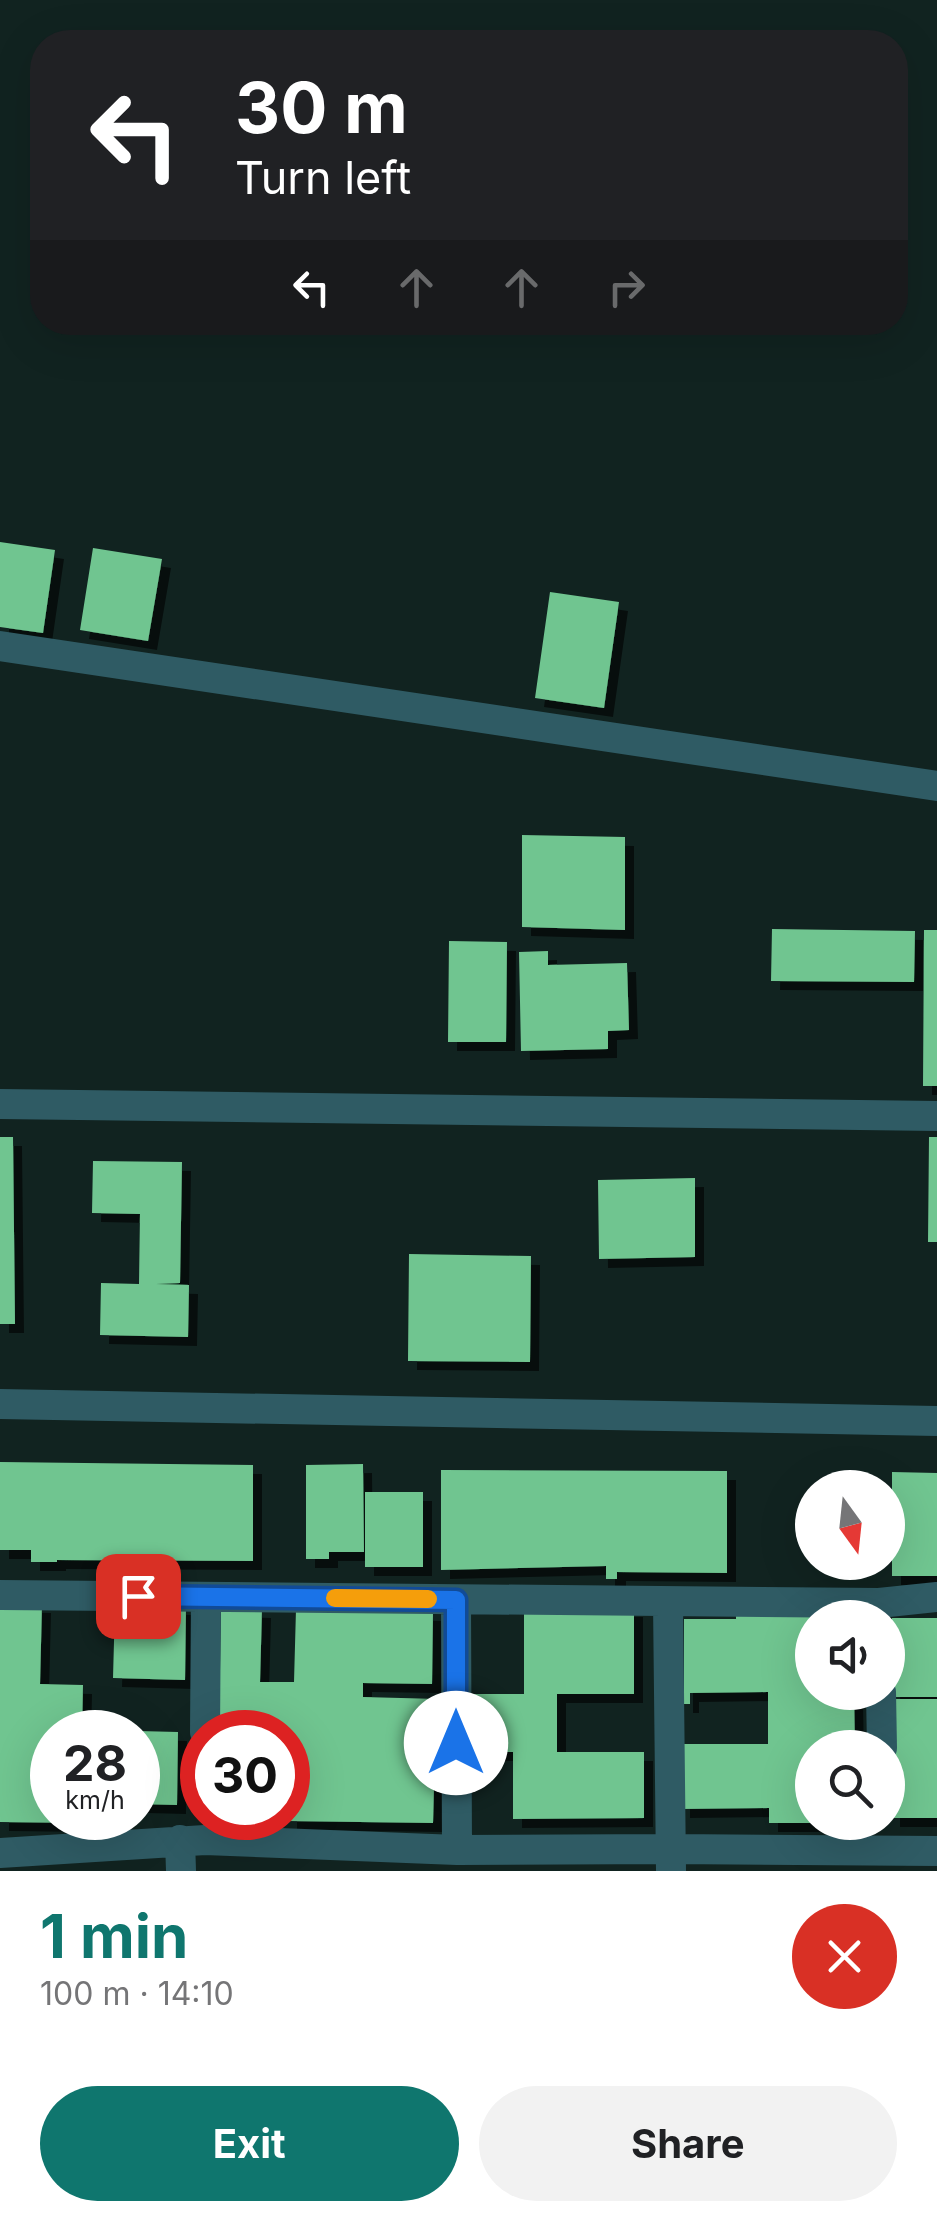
<!DOCTYPE html>
<meta charset="utf-8">
<style>
:root{--surface:#fff;--page:#f2f2f2;--text:#202124;--muted:#757577;--accent:#0f766e}
body{margin:0;font-family:Inter,sans-serif;background:var(--page);color:var(--text);height:100vh;display:flex;flex-direction:column;font-size:38px;white-space:nowrap}
*{box-sizing:border-box;margin:0}
p{font-size:32px;color:var(--muted)}
.icon{flex:none;width:55px;height:55px;fill:none;stroke:currentColor;stroke-width:2;stroke-linecap:round;stroke-linejoin:round}
.map{position:relative;height:1871px;overflow:hidden}
.details{display:flex;flex-direction:column;background:var(--surface);flex:1}
.details>*{flex:none}
.hud{position:absolute;left:30px;top:30px;width:878px;height:305px;border-radius:40px;box-shadow:0 10px 40px #0002;background:#202124;color:#fff;overflow:hidden}
.needle{width:65px;rotate:165deg}
.buttons{position:absolute;left:795px;top:1470px;display:grid;gap:20px}
.buttons a{display:grid;place-items:center;width:110px;height:110px;border-radius:50%;background:var(--surface);box-shadow:0 10px 40px #0002;font-size:50px}
.speed{position:absolute;left:30px;top:1710px;display:flex;gap:20px;font-size:50px;font-weight:700;text-align:center}
.speed>*{display:grid;place-content:center;width:130px;height:130px;border-radius:50%;background:var(--surface);box-shadow:0 10px 40px #0002;line-height:1}
.speed small{font-size:25px;font-weight:400}
.speed .limit{border:15px solid #d22;background:#fff;color:#111}
.pin{position:absolute;display:grid;place-items:center;width:85px;height:85px;color:#fff;margin:-42px;border-radius:20px;box-shadow:0 5px 15px #0006}
.me{position:absolute;width:110px;margin:-55px;rotate:0deg;stroke-linejoin:round;filter:drop-shadow(0 0 8px #0008)}
.turn{display:flex;align-items:center;gap:35px;height:210px;padding:0 40px;font-size:45px}
.turn .icon{width:130px;height:130px;stroke-width:2.5}
.turn b{display:block;font-size:70px;line-height:85px}
.lanes{display:flex;align-items:center;height:95px;padding:0 40px;background:#0003;justify-content:center;gap:50px;direction:ltr}
.lanes .off{opacity:.35}
.round{display:grid;place-items:center;flex:none;width:105px;height:105px;border-radius:52px;background:var(--page)}
.head{display:flex;align-items:center;justify-content:space-between;height:170px;padding:0 40px}
h1{font-size:60px;font-weight:700;line-height:75px;color:var(--accent)}
.cta{display:flex;gap:20px;margin-top:auto;padding:20px 40px}
.cta a{flex:1;height:115px;border-radius:60px;background:var(--accent);color:#fff;font-size:40px;font-weight:700;line-height:115px;text-align:center}
.cta a+a{background:var(--page);color:var(--text)}
.map>svg:first-child{display:block}
.building{fill:#70c590;filter:url(#shadow)}
.lines{fill:none;stroke-linecap:round;stroke-linejoin:round}
.minor{stroke:#2f5b64;stroke-width:30}
.route-casing{stroke:#114b97;stroke-width:25}
.route{stroke:#1a73e8;stroke-width:18}
.slow{stroke:#f59e0b;stroke-width:18}
</style>
<div class="map">
<svg width="937" height="1871" viewBox="0 0 937 1871">
<defs>
<filter id="shadow"><feDropShadow dx="9" dy="9" stdDeviation="0" flood-color="#0009"/></filter>
</defs>
<rect width="100%" height="100%" fill="#112320"/>
<!-- building -->
<path class="building" d="M0,542L55,550L43,633L0,627Z
M93,548L162,559L148,641L80,630Z
M550,592L619,602L604,708L535,698Z
M522,835L625,837V930L522,927Z
M772,929L915,931L914,982L771,981Z
M924,930H937V1086H923Z
M449,941L507,942L506,1042H448Z
M548,951V965L627,963L629,1030L608,1031V1049L521,1051L519,952Z
M0,1137H13L15,1324H0Z
M929,1137H937V1242H928Z
M93,1161L182,1162L180,1283L156,1284L189,1285L188,1337L100,1335L101,1283L139,1284L140,1214L92,1213Z
M695,1178V1257L599,1259L598,1180Z
M409,1254L531,1256L530,1362L408,1361Z
M0,1462L253,1465V1561L57,1560V1562H31V1550H0Z
M363,1464L364,1552H329V1559H306V1465Z
M441,1470L727,1471V1573L617,1572V1579H606V1566L441,1570Z
M892,1472L937,1473V1576H892Z
M365,1492H423V1567H365Z
M0,1603L42,1604L40,1684L83,1685L82,1732H52V1818H80V1823L0,1822Z
M115,1605L186,1606L185,1680L113,1678Z
M221,1608L262,1609L260,1682H294L296,1609L433,1612L432,1684L363,1683V1697L439,1699L438,1751H435L433,1823L288,1821V1732H219Z
M524,1608H634V1694H557V1752H644V1818L513,1819V1752H468V1694H524Z
M736,1612L854,1618H812V1692H854L855,1748H812V1823H769V1808L681,1809V1744H768V1692L690,1693V1704H684V1619H736Z
M892,1618H937V1697H891Z
M891,1699H937V1818H891Z
M138,1731L178,1732L177,1805L138,1804Z"/>
<g class="lines">
<!-- minor -->
<path class="minor" d="M0,646L937,786
M0,1104L937,1116
M0,1404L937,1421
M0,1595L879,1603L937,1597
M456,1600L457,1850
M668,1602L671,1871
M881,1692L882,1748
M205,1732L206,1597
M180,1840L181,1871
M0,1853L205,1840L457,1850L672,1849L937,1851"/>
</g>
<g class="lines">
<!-- route casing -->
<g class="route-casing">
<path id="route" d="M138,1596L456,1600V1743"/>
</g>
<!-- route -->
<use href="#route" class="route"/>
<!-- slow -->
<path class="slow" d="M335,1598L428,1599"/>
</g>
</svg>
<div class="buttons">
<a><svg class="needle" viewBox="-14 -14 28 28"><path d="M0-13l5 13h-10z" fill="#e53935"/><path d="M0 13l5-13h-10z" fill="#757577"/></svg></a>
<a><svg class="icon" aria-label="sound" viewBox="0 0 24 24"><path d="M4 9h4l5-4v14l-5-4H4zM17 9q2 3 0 6"/></svg></a>
<a><svg class="icon" aria-label="search" viewBox="0 0 24 24"><circle cx="10" cy="10" r="6"/><path d="M15 15l6 6"/></svg></a>
</div>
<div class="speed"><div>28<small>km/h</small></div><div class="limit">30</div></div>
<div class="pin" style="left:138px;top:1596px;background:#d93025"><svg class="icon" aria-label="arrive" viewBox="0 0 24 24"><path d="M6 21V4h12l-3 4 3 4H6"/></svg></div>
<svg class="me" style="left:456px;top:1743px" viewBox="-20 -20 40 40"><circle r="19" fill="#fff"/><path d="M0-13L10 11 0 6-10 11z" fill="#1a73e8"/></svg>
<div class="hud">
<div class="turn"><svg class="icon" aria-label="left" viewBox="0 0 24 24"><path d="M17 20v-9H6M10 6l-5 5 5 5"/></svg><div><b>30 m</b>Turn left</div></div>
<div class="lanes"><svg class="icon" aria-label="left" viewBox="0 0 24 24"><path d="M17 20v-9H6M10 6l-5 5 5 5"/></svg><svg class="icon off" aria-label="ahead" viewBox="0 0 24 24"><path d="M12 20V5M6 11l6-6 6 6"/></svg><svg class="icon off" aria-label="ahead" viewBox="0 0 24 24"><path d="M12 20V5M6 11l6-6 6 6"/></svg><svg class="icon off" aria-label="right" viewBox="0 0 24 24"><path d="M7 20v-9h11M14 6l5 5-5 5"/></svg></div>
</div>
</div>
<section class="details">
<div class="head"><div><h1>1 min</h1><p>100 m · 14:10</p></div><a class="round" style="background:#d93025;color:#fff"><svg class="icon" aria-label="close" viewBox="0 0 24 24"><path d="M6 6l12 12M18 6L6 18"/></svg></a></div>
<div class="cta"><a>Exit</a><a>Share</a></div>
</section>
